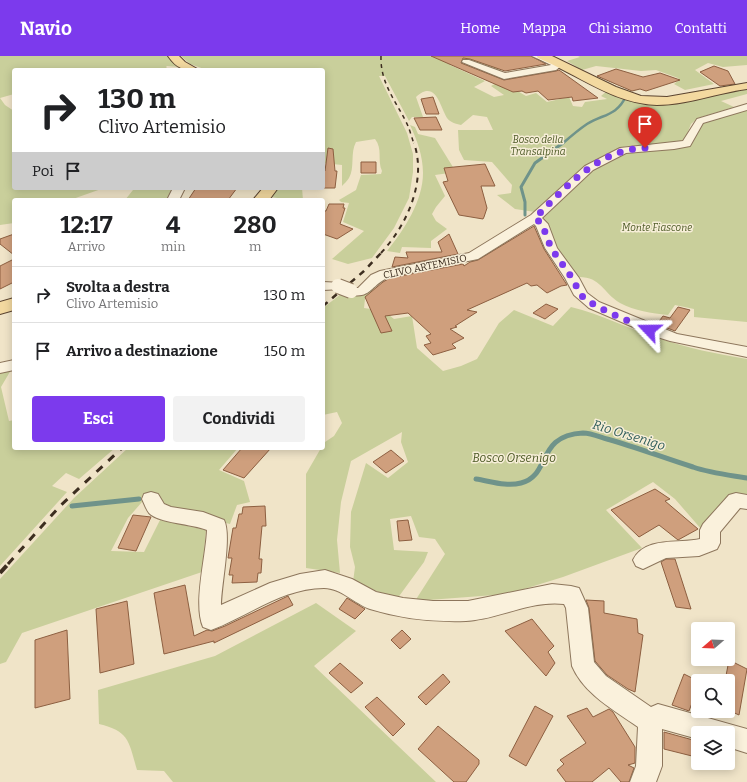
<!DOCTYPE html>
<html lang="it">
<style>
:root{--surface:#fff;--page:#f2f2f2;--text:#202124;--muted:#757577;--line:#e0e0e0;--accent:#7c3aed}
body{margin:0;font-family:Bitter,serif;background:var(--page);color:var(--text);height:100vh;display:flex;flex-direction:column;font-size:15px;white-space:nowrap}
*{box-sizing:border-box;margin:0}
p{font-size:13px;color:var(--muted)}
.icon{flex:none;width:22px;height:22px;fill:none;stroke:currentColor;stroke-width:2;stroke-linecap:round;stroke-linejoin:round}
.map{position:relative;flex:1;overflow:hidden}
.panel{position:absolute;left:12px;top:142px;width:313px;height:252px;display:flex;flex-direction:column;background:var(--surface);border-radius:4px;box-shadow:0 2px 10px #0003}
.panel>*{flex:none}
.hud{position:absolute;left:12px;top:12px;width:313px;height:122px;border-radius:4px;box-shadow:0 2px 10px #0003;background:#fff;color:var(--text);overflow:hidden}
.needle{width:26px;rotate:251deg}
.controls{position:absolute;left:691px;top:566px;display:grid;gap:8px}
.controls a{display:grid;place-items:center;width:44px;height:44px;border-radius:4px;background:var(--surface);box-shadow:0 2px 10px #0003;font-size:20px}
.pin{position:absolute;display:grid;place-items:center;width:34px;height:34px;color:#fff;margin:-41px -17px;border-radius:50% 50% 50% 0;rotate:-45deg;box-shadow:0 0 4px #0007}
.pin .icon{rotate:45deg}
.me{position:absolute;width:44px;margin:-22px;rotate:293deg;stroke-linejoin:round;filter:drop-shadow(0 0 3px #0008)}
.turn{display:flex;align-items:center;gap:14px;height:84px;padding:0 20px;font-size:18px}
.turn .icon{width:52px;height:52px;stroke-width:2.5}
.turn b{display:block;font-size:28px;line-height:34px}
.then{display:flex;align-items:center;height:38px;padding:0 20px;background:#0003;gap:8px;font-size:15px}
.eta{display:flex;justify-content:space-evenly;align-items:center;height:68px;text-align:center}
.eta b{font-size:24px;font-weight:700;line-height:28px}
.action{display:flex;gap:8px;margin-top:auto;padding:8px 20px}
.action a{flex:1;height:46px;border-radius:4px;background:var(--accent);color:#fff;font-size:16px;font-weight:700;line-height:46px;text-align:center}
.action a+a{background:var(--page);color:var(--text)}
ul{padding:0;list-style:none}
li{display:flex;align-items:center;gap:12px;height:56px;padding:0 20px;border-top:1px solid var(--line)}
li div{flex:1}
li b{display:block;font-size:15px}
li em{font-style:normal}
header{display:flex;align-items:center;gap:24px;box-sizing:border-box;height:56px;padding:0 20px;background:var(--accent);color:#fff}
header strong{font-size:19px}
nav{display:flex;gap:22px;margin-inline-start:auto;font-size:14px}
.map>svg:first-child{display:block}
.green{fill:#c9cf9b}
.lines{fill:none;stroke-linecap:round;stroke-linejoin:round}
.stream-far2{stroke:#6f938a;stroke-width:2.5}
.stream-far1{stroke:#6f938a;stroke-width:3}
.stream{stroke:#6f938a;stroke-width:5}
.building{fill:#cf9f7d;stroke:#8d5f41}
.street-casing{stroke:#8d765c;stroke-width:2}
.primary-casing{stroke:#5b4430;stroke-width:2}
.street{fill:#faf1dc;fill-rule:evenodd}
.primary{fill:#f3d9a0;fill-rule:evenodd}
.rail-far4{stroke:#3d2e20;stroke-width:1.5;stroke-dasharray:4 4;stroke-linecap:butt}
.rail-far3{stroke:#3d2e20;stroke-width:2;stroke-dasharray:5 5;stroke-linecap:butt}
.rail-far2{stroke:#3d2e20;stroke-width:2.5;stroke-dasharray:6 6;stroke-linecap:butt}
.rail-far1{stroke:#3d2e20;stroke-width:3;stroke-dasharray:8 8;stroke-linecap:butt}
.rail{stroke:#3d2e20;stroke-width:4;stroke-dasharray:10 10;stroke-linecap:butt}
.street-bridge-casing{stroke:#8d765c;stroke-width:16;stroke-linecap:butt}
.street-bridge{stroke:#faf1dc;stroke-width:14}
.route{stroke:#7c3aed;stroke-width:7;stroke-dasharray:0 12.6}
.labels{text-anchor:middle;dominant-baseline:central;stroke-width:3;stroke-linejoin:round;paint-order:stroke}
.far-park-label{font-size:10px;font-style:italic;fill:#4d5a26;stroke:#f7eed8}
.far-street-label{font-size:10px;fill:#3d2e20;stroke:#f7eed8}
.park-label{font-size:12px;font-style:italic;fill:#4d5a26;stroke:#f7eed8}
.water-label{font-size:13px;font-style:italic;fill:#2f5d5a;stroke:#f7eed8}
</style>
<header>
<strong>Navio</strong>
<nav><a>Home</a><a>Mappa</a><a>Chi siamo</a><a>Contatti</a></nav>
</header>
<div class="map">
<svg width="747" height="726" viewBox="0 0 747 726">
<rect width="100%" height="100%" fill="#f0e4c8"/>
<!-- green -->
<path class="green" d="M0,0H169L180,11L167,10L166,11L169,14H14V38L0,42L5,49L14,55V132H104L70,144H14V167L0,169Z
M181,0H467L490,8L507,18L467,5L450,9L485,25L474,31L494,41L504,39L491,30L500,25L526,40L536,37L547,46L569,41L573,50L582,51L585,46L607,43L601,40L607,35L641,45L747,32V38L721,45L734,51L698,62L691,68L685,83L682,85L665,89L628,90L619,92L584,110L535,156L515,153L497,139L511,137L512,129L492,106L464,104L459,94L458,74H493L487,61L473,59L461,69C456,68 450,66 447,62C440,51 436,23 416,41L423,61H412L409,65L385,20H379L407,77L413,98V116L409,142L394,172L372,202L348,208L332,203L364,175L343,166L349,147L341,146L339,144L356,134L361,119L381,118L382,115C377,104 383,93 375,83L356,86C350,97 355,112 349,122C347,125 344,128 342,130V109L323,107V14H207L190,8Z
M578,0H747V9L723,11L708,7L695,14L714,28L685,34L674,28L679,24L678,22L656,14L641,15L596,10L582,14L567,5L580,1Z
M747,53V266L694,261V253L675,249L668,259C651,257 635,255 620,247C602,236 601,220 577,221L554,188L543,164V159L593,112L623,97L688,89C698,84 697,72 704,65Z
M410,69L415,71L418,78L435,82L456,116L435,119L445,140L436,151L432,158L436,165L447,173L431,185V192L402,191L400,197L387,195C404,174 423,145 423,117C423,100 417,84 410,69Z
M133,132H172L166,144H125L133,134Z
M277,132H302L303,144H290L271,141Z
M377,231L395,232L394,239L365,243L364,252L384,255L394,263L412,260L417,292L443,315L461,310L477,303L499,267L514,254L553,270L571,251C601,258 628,273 658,282C687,292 717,298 747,303V442L702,474L675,443L653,426L606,454L642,492L563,521L508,538L415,545L445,498L435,483L419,481L411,460L390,463L394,494L428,496L424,506L397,543L353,526L355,511L350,491L351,456L366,407L388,422L408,406L401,386L402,376L351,405L341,446L337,484L340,517L306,512V418L321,392H323L325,386L334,380L342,367L337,356L323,359V252L341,238C356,240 365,238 377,231Z
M11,314L1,331L9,365L14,364V392H115L79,423L66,417L52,430L67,436L0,510V315Z
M128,392H238L219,414L244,425L250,446L237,449L230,468L165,452L156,439L142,446L128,462L111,495L144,496L160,464L206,474L202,516L22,577L6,606L0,608V523L74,442Z
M316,547L356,575L314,610L436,726H173L164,715L137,714C129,687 130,675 99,668L98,634L215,600Z"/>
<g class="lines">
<!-- stream-far2 -->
<path class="stream-far2" d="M562,88C570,81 578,74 587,68C603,58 617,60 626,40"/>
<!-- stream-far1 -->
<path class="stream-far1" d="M525,159V146L521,131L535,107L563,87"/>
<!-- stream -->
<path class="stream" d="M476,423C490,425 506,431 521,427C551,420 536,379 583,377C591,377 600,381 607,383C636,391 664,402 693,411C710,417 729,419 747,422
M72,450L139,443"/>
</g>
<!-- building -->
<path class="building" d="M431,0H531L546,8L505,15L470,3L463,2L461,7L504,24L556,15L559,14L598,42L573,45L572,41L548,44L538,35L526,37L522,35L513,36Z
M714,10L728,15L735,28L720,30L700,16Z
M616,13L643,21L660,17L680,24L646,35L640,33L632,35L597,20Z
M433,41L439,58H426L421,43Z
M436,61L442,74H420L414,62Z
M328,92L333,93L335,115H337L335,132H323V115H325Z
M361,106H376V117H361Z
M485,108L495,130H481L487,152L484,161L483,163L459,159L443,126L448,125L444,112Z
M196,132H237L228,144H188Z
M329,148H344L343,152H345L340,168L353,173L337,183L323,178V155H326Z
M534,170L544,193L567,229L561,230L547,237L537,229L531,230L527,227L467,254L477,256L455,270L457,271L450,273L464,282L452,288L456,292L433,299L424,289L431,287L426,280L431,278L408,257L385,260L392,275L381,277L365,241L383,226L390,222L463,208L464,210L470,206L478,204Z
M14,178V199L0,188V183Z
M449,178L458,198L392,211L395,201L408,202L406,196H442L438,186Z
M14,203V226L0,233V210Z
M546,248L558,253L545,263L533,257Z
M678,251L690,254L675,275L657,268L663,260L670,262Z
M242,392H271L244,422L223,414Z
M391,394L404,405L386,417L373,406Z
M655,433L670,443L665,445L698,473L678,484L659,469L639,481L611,454Z
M265,450L266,470H262L259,503H262L261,517H258L257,526L232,527L233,519H229L232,502H228L233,472H236L239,458H242L243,451Z
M133,459L151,461L136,495L118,492Z
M408,464L412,484L399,485L397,465Z
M666,503H675L691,553L676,551L661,506Z
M185,529L194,580L207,574L212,575L225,570L288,540L293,549L214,587V585L164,598L154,537Z
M347,542L365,553L355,563L339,553Z
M586,544L604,545V557L637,563L638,577L643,579L635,636L628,633L607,619L595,605L589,552Z
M127,545L134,608L100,617L96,553Z
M532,563L554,590L548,596L555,607L546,620L505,575Z
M67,574L70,643L35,652V584Z
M402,574L411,583L400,593L391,584Z
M729,604L747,613L739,659L728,654V625H725Z
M340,607L363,627L351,637L329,617Z
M443,618L450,626L426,649L418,641Z
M684,618L698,625V631L689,655L672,649Z
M377,641L405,668L393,680L365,651Z
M535,650L553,660L526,710L509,700Z
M587,652L593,661L609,653L613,656L635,691V707L628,709L634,712L629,726H621L609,712L592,726H566L557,714L564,708L560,704L586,687L567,660Z
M438,670L479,704V708L466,726H454L418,693Z
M664,676L693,684L692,700L664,693Z"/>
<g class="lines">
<!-- street casing -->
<g class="street-casing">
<path id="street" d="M532,0C543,0 555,1 560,11L556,14L504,23L462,6L463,4H469L505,17L551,9Z
M747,48V54L703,67L690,90L674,93L626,97L593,114L542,162L548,168L557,192L579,222L587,237L599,246L677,278L747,291V301L670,285L654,280L589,252L574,239L565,222L545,192L536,170L534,168L478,203L389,221C369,230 372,244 346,238L344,235L346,232H358L371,219L380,215L469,197L531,159L585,110L620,92L683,85L697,63Z
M173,132H185L179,144H167Z
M323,226L343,227L345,230L343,233L323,234Z
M14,304V314L0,317V307Z
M151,436L158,438L164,448L171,451L203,456L224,464C232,480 221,529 221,549L270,527L300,518L325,514L352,523L376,536L403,542L433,545H468L552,528L571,530L579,532L588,552L594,606L606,620L651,651L658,648L747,673V697L728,691V677H698V683L662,673V710L656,726H630L636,710L638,671C614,654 584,638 572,610L566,552L564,548C531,544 499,563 466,565C434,566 402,563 370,553C355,548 341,532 324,532C283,532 248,560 211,574L203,571C193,548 206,500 207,474C193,468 158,467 149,457C146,453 144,447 142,443L144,438Z
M736,437L747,439V453L740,452L720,476V487L717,493L699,500L666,502L643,513L636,510L633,504C645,480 679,488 700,483V474L703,468L729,439Z"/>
</g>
<!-- primary casing -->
<g class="primary-casing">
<path id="primary" d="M168,0H179L185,6L199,14C183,14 177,13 168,0Z
M537,0H552L616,31L641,40L667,41L747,27V33C717,37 687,49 657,49C614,48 577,18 538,2Z
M263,132H278L269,144H253Z
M14,242V254L0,258V246Z"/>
</g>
<!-- street -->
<use href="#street" class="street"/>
<!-- primary -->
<use href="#primary" class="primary"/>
<!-- rail-far4 -->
<path class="rail-far4" d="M381,0C380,28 397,46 408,70C410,75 412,82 414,88"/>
<!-- rail-far3 -->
<path class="rail-far3" d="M381,197C407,169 427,125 414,87"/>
<!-- rail-far2 -->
<path class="rail-far2" d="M323,250L364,215L382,196"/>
<!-- rail-far1 -->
<path class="rail-far1" d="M8,508L60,450L122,392"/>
<!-- rail -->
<path class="rail" d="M0,517L9,507"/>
<!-- street-bridge casing -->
<g class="street-bridge-casing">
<path id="street-bridge" d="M338,230L351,235"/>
</g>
<!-- street-bridge -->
<use href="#street-bridge" class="street-bridge"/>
</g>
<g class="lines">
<!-- route -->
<path class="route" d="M645,92C598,93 565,132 535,162L542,168L551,192L572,222L581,239L586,244L608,256L649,274"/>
</g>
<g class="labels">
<!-- far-park labels -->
<g class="far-park-label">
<text x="538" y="84">Bosco della<tspan x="538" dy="12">Transalpina</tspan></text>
<text x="657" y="172">Monte Fiascone</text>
</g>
<!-- far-street labels -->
<g class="far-street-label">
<text transform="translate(425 211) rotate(-12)">CLIVO ARTEMISIO</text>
</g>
<!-- park labels -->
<g class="park-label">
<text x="514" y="402">Bosco Orsenigo</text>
</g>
<!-- water labels -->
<g class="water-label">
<text transform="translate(629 379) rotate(17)">Rio Orsenigo</text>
</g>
</g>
</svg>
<div class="controls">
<a><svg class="needle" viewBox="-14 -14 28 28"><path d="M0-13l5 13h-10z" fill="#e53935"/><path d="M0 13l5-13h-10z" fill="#757577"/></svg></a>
<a><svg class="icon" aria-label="search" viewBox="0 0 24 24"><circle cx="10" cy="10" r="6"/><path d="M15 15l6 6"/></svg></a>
<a><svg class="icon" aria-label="layers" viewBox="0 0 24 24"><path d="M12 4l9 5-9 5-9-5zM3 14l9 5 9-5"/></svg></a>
</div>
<div class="pin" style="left:645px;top:92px;background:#d93025"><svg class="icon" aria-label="arrive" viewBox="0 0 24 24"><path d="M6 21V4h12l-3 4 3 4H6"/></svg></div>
<svg class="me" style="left:649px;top:274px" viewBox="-20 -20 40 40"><path d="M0-17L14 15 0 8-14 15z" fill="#7c3aed" stroke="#fff" stroke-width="4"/></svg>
<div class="hud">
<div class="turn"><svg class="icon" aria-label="right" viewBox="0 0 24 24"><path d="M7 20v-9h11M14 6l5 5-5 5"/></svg><div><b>130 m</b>Clivo Artemisio</div></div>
<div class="then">Poi<svg class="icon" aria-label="arrive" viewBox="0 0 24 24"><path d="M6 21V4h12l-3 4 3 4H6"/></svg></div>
</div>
<section class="panel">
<div class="eta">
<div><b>12:17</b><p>Arrivo</p></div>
<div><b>4</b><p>min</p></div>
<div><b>280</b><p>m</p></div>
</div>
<ul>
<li><svg class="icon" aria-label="right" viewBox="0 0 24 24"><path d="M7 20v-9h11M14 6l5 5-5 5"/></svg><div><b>Svolta a destra</b><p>Clivo Artemisio</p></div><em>130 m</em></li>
<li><svg class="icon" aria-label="arrive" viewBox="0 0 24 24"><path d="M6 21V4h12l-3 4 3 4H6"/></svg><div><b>Arrivo a destinazione</b></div><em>150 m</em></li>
</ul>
<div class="action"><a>Esci</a><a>Condividi</a></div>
</section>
</div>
